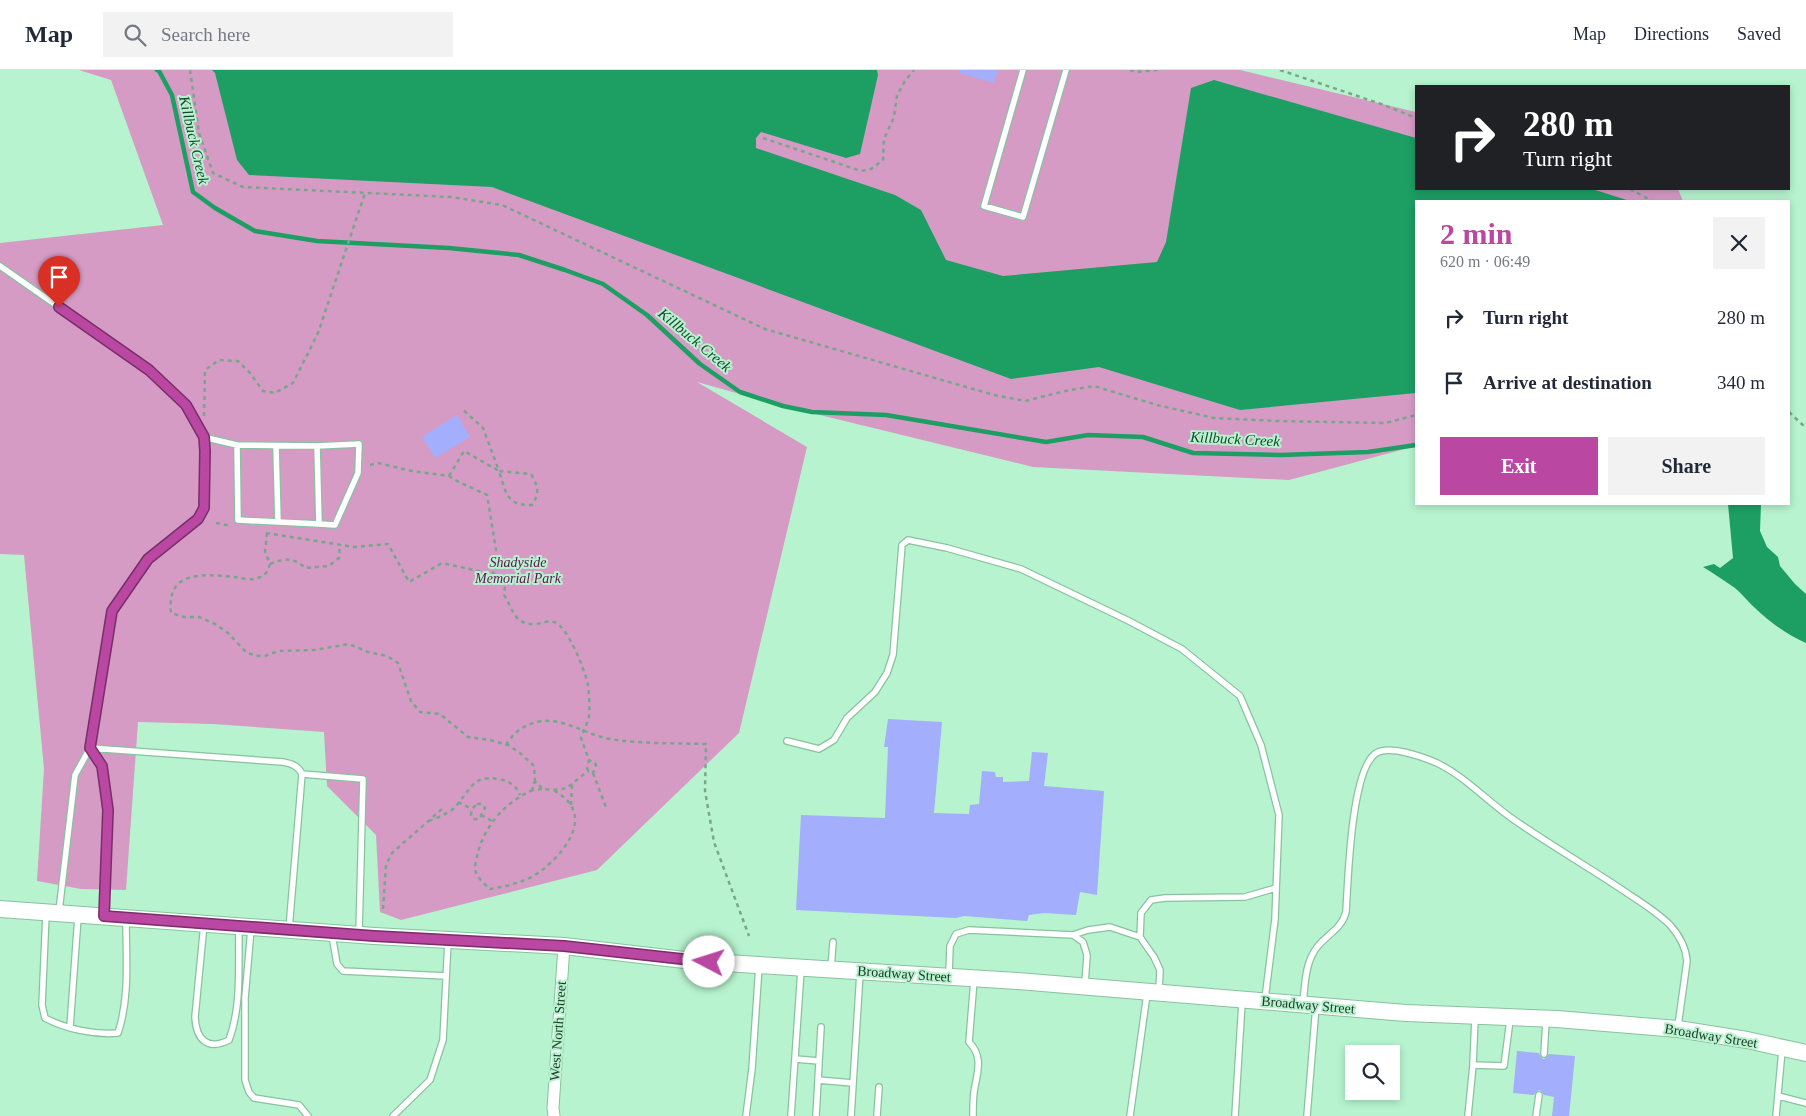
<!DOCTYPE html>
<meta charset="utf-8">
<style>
:root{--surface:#fff;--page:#f2f2f3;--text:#1f2937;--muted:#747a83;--line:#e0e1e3;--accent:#ba47a1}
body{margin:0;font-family:Georgia,serif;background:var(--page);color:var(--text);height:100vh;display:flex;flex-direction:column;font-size:19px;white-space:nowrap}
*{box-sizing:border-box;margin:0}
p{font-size:16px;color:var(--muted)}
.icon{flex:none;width:28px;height:28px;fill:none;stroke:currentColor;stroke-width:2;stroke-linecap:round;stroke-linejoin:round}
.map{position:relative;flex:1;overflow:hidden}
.details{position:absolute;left:1415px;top:130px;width:375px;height:305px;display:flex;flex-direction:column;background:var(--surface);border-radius:0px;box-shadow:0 2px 8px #0003}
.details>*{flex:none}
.banner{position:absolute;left:1415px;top:15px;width:375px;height:105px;border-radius:0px;box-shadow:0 2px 8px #0003;background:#202124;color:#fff;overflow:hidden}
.controls{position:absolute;left:1345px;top:975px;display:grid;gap:10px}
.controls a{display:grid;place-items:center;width:55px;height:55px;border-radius:0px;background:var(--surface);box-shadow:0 2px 8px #0003;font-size:25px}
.pin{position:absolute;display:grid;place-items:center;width:42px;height:42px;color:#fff;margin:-51px -21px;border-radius:50% 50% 50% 0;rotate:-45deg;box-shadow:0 0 5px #0007}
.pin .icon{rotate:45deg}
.me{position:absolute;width:55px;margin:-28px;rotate:275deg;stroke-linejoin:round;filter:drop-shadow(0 0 4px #0008)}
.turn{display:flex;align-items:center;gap:18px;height:105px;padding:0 25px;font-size:22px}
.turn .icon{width:65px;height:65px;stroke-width:2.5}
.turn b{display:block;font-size:35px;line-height:42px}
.round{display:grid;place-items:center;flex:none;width:52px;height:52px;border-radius:0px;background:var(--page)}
.summary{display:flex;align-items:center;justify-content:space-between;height:85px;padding:0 25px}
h1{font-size:30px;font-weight:700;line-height:38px;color:var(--accent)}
.primary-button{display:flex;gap:10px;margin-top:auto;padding:10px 25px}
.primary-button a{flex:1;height:58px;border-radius:0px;background:var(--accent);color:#fff;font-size:20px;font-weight:700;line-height:58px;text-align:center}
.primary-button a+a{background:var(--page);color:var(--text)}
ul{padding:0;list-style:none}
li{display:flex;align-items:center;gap:15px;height:65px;padding:0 25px}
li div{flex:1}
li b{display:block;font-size:19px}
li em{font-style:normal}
header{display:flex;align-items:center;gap:30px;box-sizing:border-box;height:70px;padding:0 25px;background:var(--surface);border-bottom:1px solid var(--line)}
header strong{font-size:24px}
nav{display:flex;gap:28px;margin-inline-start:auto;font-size:18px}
.search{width:350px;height:45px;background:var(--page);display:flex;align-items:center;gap:12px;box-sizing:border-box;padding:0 18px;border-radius:0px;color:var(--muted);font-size:19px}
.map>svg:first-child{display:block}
.green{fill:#d59bc5}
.water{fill:#1d9e63}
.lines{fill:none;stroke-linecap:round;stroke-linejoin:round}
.stream{stroke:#1d9e63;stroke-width:4.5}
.building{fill:#a3aefc}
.service-casing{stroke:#88c29f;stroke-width:8}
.minor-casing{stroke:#88c29f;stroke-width:13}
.secondary-casing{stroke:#88c29f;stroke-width:18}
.path{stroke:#79a68a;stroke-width:2.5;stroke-dasharray:4 4;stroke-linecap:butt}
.service{stroke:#fff;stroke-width:5.5}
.minor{stroke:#fff;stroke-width:11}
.secondary{stroke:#fff;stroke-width:16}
.route-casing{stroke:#792e69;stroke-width:12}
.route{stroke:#ba47a1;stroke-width:9}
.labels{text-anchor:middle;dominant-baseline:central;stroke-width:4;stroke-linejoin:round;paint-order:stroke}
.park-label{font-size:14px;font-style:italic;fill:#631253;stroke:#b7f3ce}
.street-label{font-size:14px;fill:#1f3729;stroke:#b7f3ce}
.water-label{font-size:15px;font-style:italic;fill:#17472e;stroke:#b7f3ce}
</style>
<header>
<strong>Map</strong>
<div class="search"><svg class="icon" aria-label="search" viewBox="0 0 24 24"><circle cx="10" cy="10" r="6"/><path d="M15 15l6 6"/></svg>Search here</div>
<nav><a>Map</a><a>Directions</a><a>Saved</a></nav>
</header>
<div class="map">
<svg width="1806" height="1046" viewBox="0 0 1806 1046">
<rect width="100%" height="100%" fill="#b7f3ce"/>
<!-- green -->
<path class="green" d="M79,0H1240L1416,42V119H1678L1683,131H1416V376L1289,410L1033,397L783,336L697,312L807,377L739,663L597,800L401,850L380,842L376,765L327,716L324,662L213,654L138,652L126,820L81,819L37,811L44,699L24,485L0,484V173L163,155L111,10Z"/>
<!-- water -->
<path class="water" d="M212,0H877L878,5L860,84L846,88L761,62L756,68V78L895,125L921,140L946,190L1003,206L1157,192L1166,172L1191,18L1214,10L1416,68V119H1592L1630,131H1416V323L1240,340L1099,297L1011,309L492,117L249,105L237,90L215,3Z
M1728,434H1761L1760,461L1767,477L1778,487L1780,496L1795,514L1806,524V573C1787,565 1770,552 1755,538C1747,531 1740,521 1732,516C1722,509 1713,503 1703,497L1714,494L1720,498L1733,488Z"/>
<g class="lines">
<!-- stream -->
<path class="stream" d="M157,0L159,1L172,25L193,122L215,138L255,161L317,171L449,178L519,185L565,200L603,214L647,245L700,294L740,322L783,336L812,342L886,345L1046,372L1088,365L1143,367L1193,383L1281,385L1368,382L1416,375"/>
</g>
<!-- building -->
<path class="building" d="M959,0H998L994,13L959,3Z
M457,345L470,367L435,388L422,367Z
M888,649L942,652L934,743L969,744L970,735L979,734L982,701L995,702L996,707H1003V712L1029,711L1032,682L1048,683L1044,716L1104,721L1097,825L1080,822L1076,845L1044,843L1029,845L1027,851L964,846L956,848L796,840L801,745L885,748L888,677H884Z
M1517,981L1539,983L1540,986L1543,989L1546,988L1549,984L1575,986L1569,1046H1552L1554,1027L1544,1025L1540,1020L1537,1021L1534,1025L1513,1023Z"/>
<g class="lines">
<!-- service casing -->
<g class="service-casing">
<path id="service" d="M1023,0L984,136L1023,147L1066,0
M0,196L149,300L186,335L203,367L205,381L204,438L198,449L148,489L112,541L90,678L75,705L59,841
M203,367L237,375L317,376L319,454L238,450L237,375
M276,376L278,452
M317,376L359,374L358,403L335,455L319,454
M787,671L819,679L834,670L847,648L875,622L887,603L893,585L902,475L908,470L947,478L1021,499L1127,550L1182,579L1240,626L1261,675L1279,745L1275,849L1265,929
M90,678L283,692C293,694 298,696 302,704L289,859
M90,678L102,696L108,740L104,844
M302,704L363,709L359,863
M46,844L42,935L45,948C66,959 94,965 118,963C130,927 126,887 126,850
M204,854L195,947C196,969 207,981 229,970C242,935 238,895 239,858
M251,859L245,928V1010L249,1022L254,1028L299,1035L308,1046
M332,865L337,894L343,901L446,906
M1073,865L1083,872L1087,885L1085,914
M1140,867L1141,843L1151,830L1165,828L1245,827L1276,818
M831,898L833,872
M949,905L950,876L956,864L969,860L1073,865L1088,860L1110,857L1140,867L1154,887L1160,900L1159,922
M1303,933C1305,915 1305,891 1318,876C1328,864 1342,858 1346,842C1348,811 1351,702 1375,684C1388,674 1423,687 1437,693C1464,706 1485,729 1510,747C1548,774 1589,797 1627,823C1642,833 1657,842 1670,855C1679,865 1686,878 1687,891L1678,956
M70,957L78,847
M1544,984L1546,951
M796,989L819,991
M1473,995L1504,996L1510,950
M818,1010L853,1013
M1778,1026L1806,1033
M393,1046L430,1010L443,970L448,871
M746,1046L752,999L759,896
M791,1046L801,900
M816,1046L821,957
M851,1046L860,903
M877,1046L879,1017
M973,1046C973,1038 973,1030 974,1022C977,1003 984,987 969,972L974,910
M1130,1046L1147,924
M1235,1046L1242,932
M1307,1046L1316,936
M1468,1046L1473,995L1475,948
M1536,1046L1539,1025
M1776,1046L1782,980"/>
</g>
<!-- minor casing -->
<g class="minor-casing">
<path id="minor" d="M554,1046L553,1038L564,876"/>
</g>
<!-- secondary casing -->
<g class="secondary-casing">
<path id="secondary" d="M0,839L374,866L564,876L693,891L1018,911L1406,943L1557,949L1678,959L1747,970L1806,983"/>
</g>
<!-- path -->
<path class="path" d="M190,0L199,63L213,103L243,117L451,127L502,135L765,259L994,325L1025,331L1065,321L1094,316L1157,335L1214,348L1277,351L1385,353L1416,345
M1130,0L1136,2L1157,0
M1280,0L1384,35L1416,48
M763,68L861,101L871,99L883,90L884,69L894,47L897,25L905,11L914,0
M1630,119L1652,131
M1789,342L1806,358
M204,346L205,300L219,290L238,291L250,303L263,321L275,323L293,313L318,263L365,123
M370,395L378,393L412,401L449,406L457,411L487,425L496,480L493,504
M449,406L464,381L499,401C506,422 506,436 532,435C540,423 538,416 531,404L499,401L483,358L461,338
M216,453L231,456
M266,463L354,477L388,474L409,512L442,493L506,507L504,525C513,538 513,555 535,554C541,554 547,550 554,552C568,556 585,601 588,615C589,625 590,637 589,646C588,653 583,660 581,668L589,690L587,699L593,703L596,696L595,693L589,690
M267,463L265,482L270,494C268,501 266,505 258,508C252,511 242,508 235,507C203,504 166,500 171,543L184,547H199L215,554L227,562L247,583L259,586H265L278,581L314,580L349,574L368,582L387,586L398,593L411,631L420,642L440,644L468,667L490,670L508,675L520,683L534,696L535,712
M270,494C284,488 294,487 305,498L329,496L339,488L340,474
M506,675C514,661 527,653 543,651C566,649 587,665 610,669C640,674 675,673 706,674L705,721L714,772L749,866
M593,703L607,740
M542,719L533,720L532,715L535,712L538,713L542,719C573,722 566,715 589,701
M533,720C505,732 484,756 477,786C477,789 475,794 475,797C475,807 484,813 490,819C508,816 526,812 541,801C569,779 596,741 551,719
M458,732L472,739
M477,734H482L485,738L479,749H474L471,745L472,739Z
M571,735L572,715
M481,745L492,751
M429,751C433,750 450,742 453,739C470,723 470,704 499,709C509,711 516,715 520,725
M383,839L386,795L392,783L442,739"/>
<!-- service -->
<use href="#service" class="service"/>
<!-- minor -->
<use href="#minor" class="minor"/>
<!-- secondary -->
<use href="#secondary" class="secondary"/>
</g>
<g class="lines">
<!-- route casing -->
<g class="route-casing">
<path id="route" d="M59,237L149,300L186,335L204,367L205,381L204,438L198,449L148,489L112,541L90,678L102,696L108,740L104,846L374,866L564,876L709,892"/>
</g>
<!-- route -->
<use href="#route" class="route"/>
</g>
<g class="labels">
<!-- park labels -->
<g class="park-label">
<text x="518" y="492">Shadyside<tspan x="518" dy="16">Memorial Park</tspan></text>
</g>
<!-- street labels -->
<g class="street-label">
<text transform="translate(904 904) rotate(4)">Broadway Street</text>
<text transform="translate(1308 935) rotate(5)">Broadway Street</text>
<text transform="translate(558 961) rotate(-86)">West North Street</text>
<text transform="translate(1711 966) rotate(9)">Broadway Street</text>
</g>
<!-- water labels -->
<g class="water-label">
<text transform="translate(194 70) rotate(77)">Killbuck Creek</text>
<text transform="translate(695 270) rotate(40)">Killbuck Creek</text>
<text transform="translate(1235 369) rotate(3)">Killbuck Creek</text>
</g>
</g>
</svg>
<div class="controls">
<a><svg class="icon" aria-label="search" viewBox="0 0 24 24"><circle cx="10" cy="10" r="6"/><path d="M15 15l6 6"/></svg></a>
</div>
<div class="pin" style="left:59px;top:237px;background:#d93025"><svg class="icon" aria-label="arrive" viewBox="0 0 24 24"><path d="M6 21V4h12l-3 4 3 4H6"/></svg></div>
<svg class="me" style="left:709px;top:892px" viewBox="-20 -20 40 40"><circle r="19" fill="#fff"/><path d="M0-13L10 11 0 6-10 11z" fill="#ba47a1"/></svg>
<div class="banner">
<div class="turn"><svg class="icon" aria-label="right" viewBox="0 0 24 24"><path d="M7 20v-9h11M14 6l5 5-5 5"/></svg><div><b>280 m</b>Turn right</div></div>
</div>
<section class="details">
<div class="summary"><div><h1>2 min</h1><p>620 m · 06:49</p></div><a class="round"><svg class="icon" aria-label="close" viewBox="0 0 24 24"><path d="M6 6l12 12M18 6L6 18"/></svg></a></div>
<ul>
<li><svg class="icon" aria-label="right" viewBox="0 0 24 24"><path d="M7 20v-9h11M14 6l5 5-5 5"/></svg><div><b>Turn right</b></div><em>280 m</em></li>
<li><svg class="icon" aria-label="arrive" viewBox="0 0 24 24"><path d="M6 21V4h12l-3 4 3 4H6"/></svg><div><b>Arrive at destination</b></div><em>340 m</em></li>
</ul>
<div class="primary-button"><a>Exit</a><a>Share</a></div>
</section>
</div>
